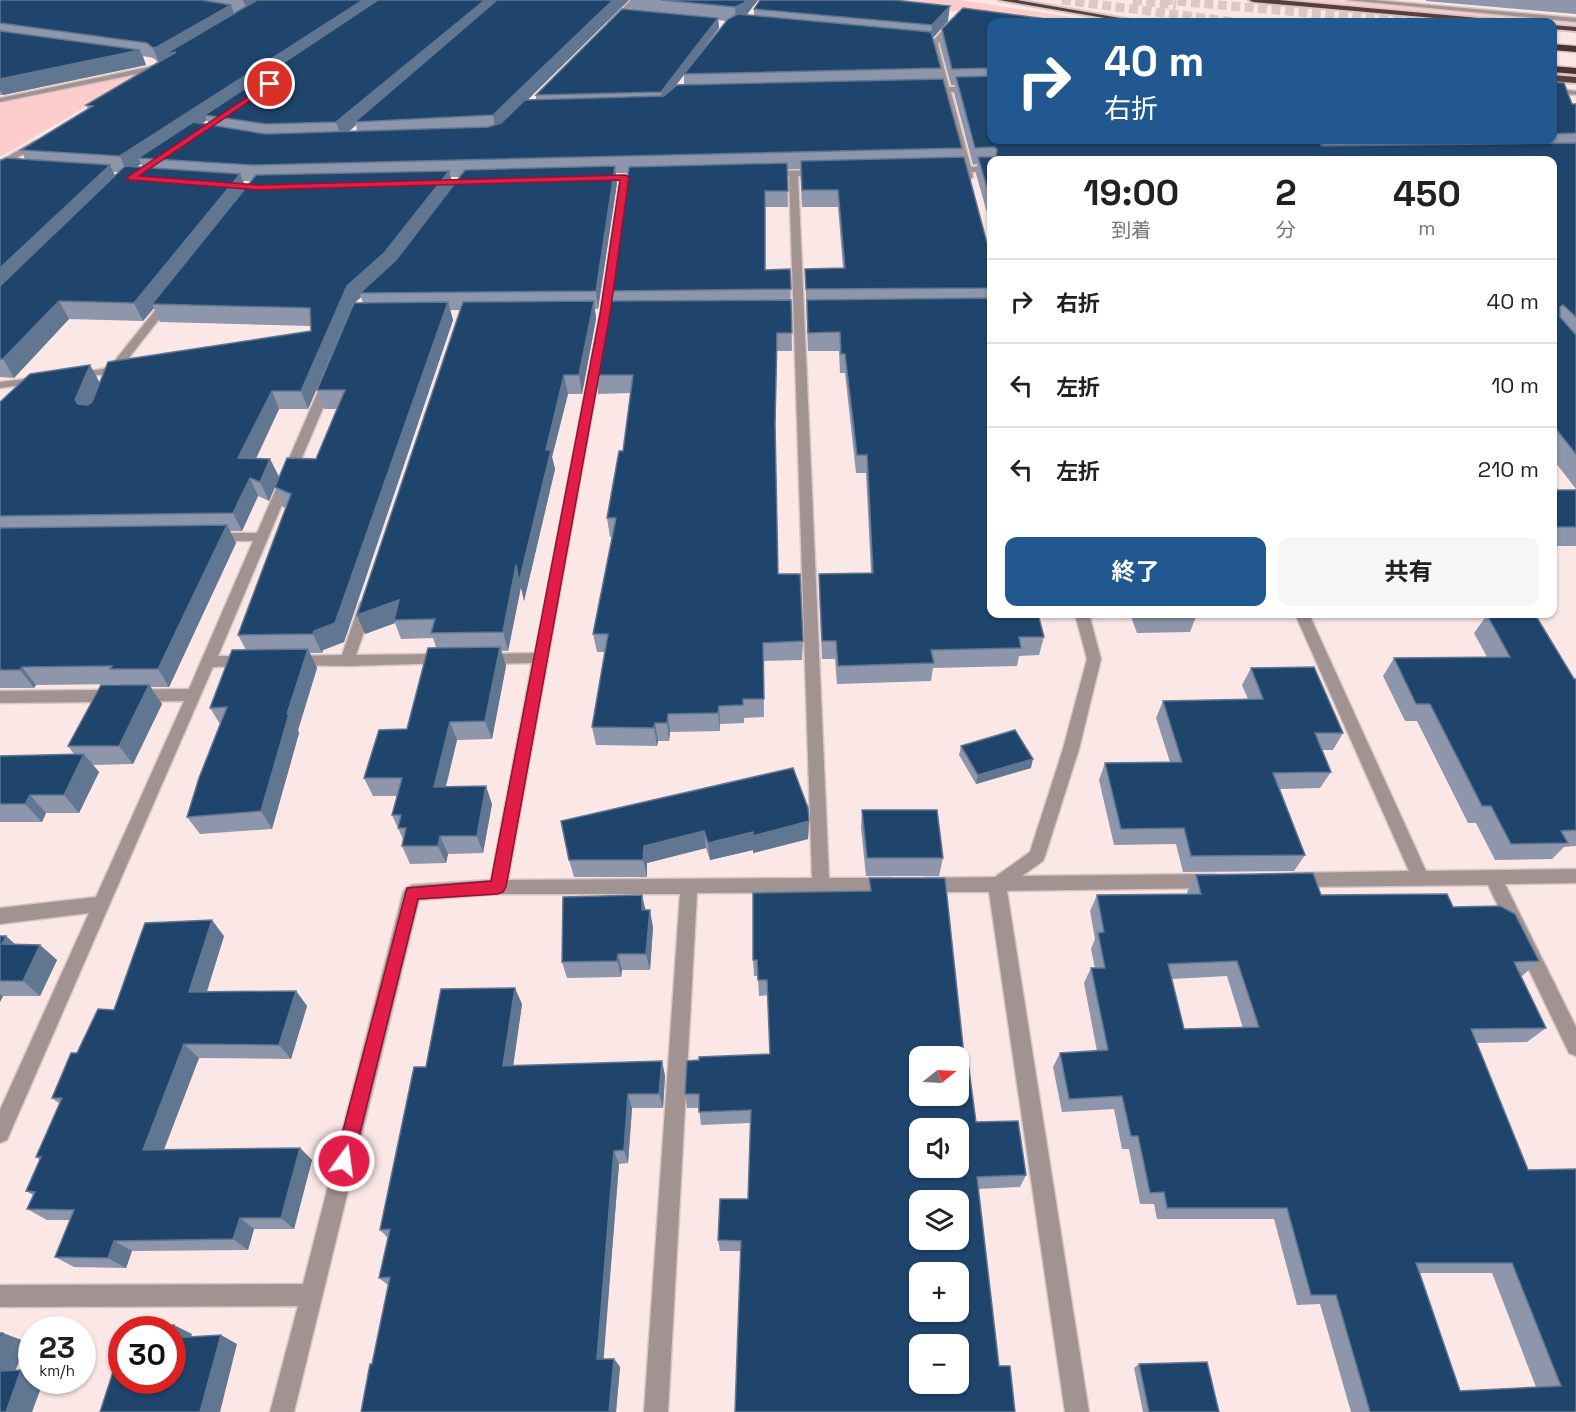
<!DOCTYPE html>
<html lang="ja">
<meta charset="utf-8">
<style>
:root{--surface:#fff;--page:#f6f6f6;--text:#202124;--muted:#757577;--line:#e0e0e0;--accent:#215890}
body{margin:0;font-family:"Space Grotesk","Noto Sans JP",sans-serif;background:var(--page);color:var(--text);height:100vh;display:flex;flex-direction:column;font-size:22px;white-space:nowrap}
*{box-sizing:border-box;margin:0}
p{font-size:20px;color:var(--muted)}
.icon{flex:none;width:33px;height:33px;fill:none;stroke:currentColor;stroke-width:2;stroke-linecap:round;stroke-linejoin:round}
.map{position:relative;flex:1;overflow:hidden}
.panel{position:absolute;left:987px;top:156px;width:570px;height:462px;display:flex;flex-direction:column;background:var(--surface);border-radius:12px;box-shadow:0 2px 4px #0004}
.panel>*{flex:none}
.banner{position:absolute;left:987px;top:18px;width:570px;height:126px;border-radius:12px;box-shadow:0 2px 4px #0004;background:#215890;color:#fff;overflow:hidden}
.needle{width:39px;rotate:72deg}
.tools{position:absolute;left:909px;top:1046px;display:grid;gap:12px}
.tools a{display:grid;place-items:center;width:60px;height:60px;border-radius:12px;background:var(--surface);box-shadow:0 2px 4px #0004;font-size:30px}
.speed{position:absolute;left:18px;top:1316px;display:flex;gap:12px;font-size:30px;font-weight:700;text-align:center}
.speed>*{display:grid;place-content:center;width:78px;height:78px;border-radius:50%;background:var(--surface);box-shadow:0 2px 4px #0004;line-height:1}
.speed small{font-size:15px;font-weight:400}
.speed .limit{border:9px solid #d22;background:#fff;color:#111}
.pin{position:absolute;display:grid;place-items:center;width:51px;height:51px;color:#fff;margin:-26px;border:3px solid #fff;border-radius:50%;box-shadow:0 2px 6px #0007}
.me{position:absolute;width:66px;margin:-33px;rotate:14deg;stroke-linejoin:round;filter:drop-shadow(0 0 4px #0008)}
.turn{display:flex;align-items:center;gap:21px;height:126px;padding:0 18px;font-size:27px}
.turn .icon{width:78px;height:78px;stroke-width:2.5}
.turn b{display:block;font-size:42px;line-height:51px}
.eta{display:flex;justify-content:space-evenly;align-items:center;height:102px;text-align:center}
.eta b{font-size:36px;font-weight:700;line-height:42px}
.button{display:flex;gap:12px;margin-top:auto;padding:12px 18px}
.button a{flex:1;height:69px;border-radius:12px;background:var(--accent);color:#fff;font-size:24px;font-weight:700;line-height:69px;text-align:center}
.button a+a{background:var(--page);color:var(--text)}
ul{padding:0;list-style:none}
li{display:flex;align-items:center;gap:18px;height:84px;padding:0 18px;border-top:2px solid var(--line)}
li div{flex:1}
li b{display:block;font-size:22px}
li em{font-style:normal}
.map>svg:first-child{display:block}
.green{fill:#fccdca}
.lines{fill:none;stroke-linecap:round;stroke-linejoin:round}
.motorway-tunnel{stroke:#dac7c6;stroke-width:9;stroke-dasharray:9 4.5;stroke-linecap:butt}
.minor-casing{stroke:#d8c5c4;stroke-width:3}
.trunk-casing{stroke:#d8c5c4;stroke-width:4}
.motorway-casing{stroke:#d8c5c4;stroke-width:3}
.minor{fill:#a19392;fill-rule:evenodd}
.trunk{fill:#583e3e;fill-rule:evenodd}
.motorway{fill:#4c3231;fill-rule:evenodd}
.wall{fill:#8d96aa;fill-rule:evenodd}
.shaded-wall{fill:#617691}
.building{fill:#1f456d;stroke:#617691;stroke-width:1.5;fill-rule:evenodd}
.route{fill:#e11d48;stroke:#92132f;stroke-width:1.5}
</style>
<div class="map">
<svg width="1576" height="1412" viewBox="0 0 1576 1412">
<rect width="100%" height="100%" fill="#fbe7e6"/>
<!-- green -->
<path class="green" d="M880,0H961L1102,22H1029Z
M1307,0H1334L1576,22V26Z
M121,76L135,78L0,157V102L30,98Z"/>
<g class="lines">
<!-- motorway-tunnel -->
<path class="motorway-tunnel" d="M1062,0L1235,22
M1133,0L1176,5
M1164,0L1410,22"/>
<!-- minor casing -->
<g class="minor-casing">
<path id="minor" d="M631,0H638L615,26H609V22Z
M1347,0H1374L1576,18V22Z
M952,20L959,22L938,44L949,87L992,86V90L951,92L971,167L992,166V172H972L973,177L969,180L966,179L963,172L947,173L943,170L947,167H962L943,92H926L922,90L941,87L930,44Z
M168,63H171V67L0,102V98Z
M1552,88L1576,91V95L1552,92Z
M35,141L42,143L0,168V161Z
M767,171L821,170L825,173L821,176H798L829,878H889L895,880L898,885L895,890L889,892L697,893L668,1412H644L680,894H498L419,900L294,1412H270L298,1306L0,1307V1285L303,1284L403,893L406,888L412,885L491,880L532,663L484,664L477,659L484,654L535,653L600,314L620,180L599,181L595,178L596,176L647,174L651,177L647,180H629L610,314L508,880L812,878L789,176H764L763,174Z
M169,297L174,300L117,373L70,378V374L109,368L165,298Z
M42,377L48,380L46,382L0,388V382Z
M328,379L334,382L218,656H247L254,661L247,666L213,667L7,1140L0,1143V1110L89,913L0,924V908L96,897L184,701L0,703V691L189,689L253,541H213L206,537L213,533H257L322,382Z
M367,598L374,603L356,655L445,654L452,659L450,663L347,666L290,665L288,661L290,657L295,656L342,655L360,603Z
M1075,614H1089L1101,659L1079,749L1045,856L1043,861L1022,876L1213,874L1219,876L1222,881L1219,886L1213,888L1007,891L1089,1412H1065L989,892H925L919,890L916,885L919,880L925,878L995,877L1030,852L1063,749L1087,659Z
M1295,614H1309L1426,871L1576,869V883L1505,884L1576,1027V1056L1569,1053L1488,885L1294,887L1288,885L1286,880L1288,875L1294,873L1409,871Z"/>
</g>
<!-- trunk casing -->
<g class="trunk-casing">
<path id="trunk" d="M999,0H1017L1143,22H1128Z
M1249,0H1279L1501,20L1505,22H1480L1253,2Z
M1552,25L1576,27V31L1552,29Z
M1552,75L1576,77V83L1552,81Z"/>
</g>
<!-- motorway casing -->
<g class="motorway-casing">
<path id="motorway" d="M1552,44L1576,46V52L1552,50Z
M1552,66L1576,68V74L1552,72Z"/>
</g>
<!-- minor -->
<use href="#minor" class="minor"/>
<!-- trunk -->
<use href="#trunk" class="trunk"/>
<!-- motorway -->
<use href="#motorway" class="motorway"/>
</g>
<!-- wall -->
<path class="wall" d="M0,0H629L527,100H536V95L631,9L630,0H758L746,15L754,16V9L948,21L932,38L941,68L940,79L962,148L961,158L987,243L992,245V614L1044,637L1039,655L1019,656L1017,666L933,668L931,681L837,684L835,659H822L819,592V574L871,573L866,473H856L845,373H840L839,351H808L805,269L843,268L838,207H802L800,169H787L788,207H765V270L790,269L792,351H777L775,437L778,574L803,641L802,660L763,661L764,717L744,718V723L720,724V731L670,732L669,741H658L657,746L596,745L592,727L605,652H597L593,634L612,537H610L607,518L623,451L631,393L598,394L596,375L613,301L611,291L628,173H616L617,183L598,309H595L596,319L582,394H568L552,457L555,469L524,601L521,587L508,651H501L506,666L492,739L457,740L446,787L492,804L483,853L448,854L446,863L410,864L402,846L403,839L392,815L397,796H373L364,778L407,729L436,647L433,638L401,639L395,623L365,634L460,310H450L453,320L344,642L323,650L322,653H310L317,668L298,730L299,733L272,829L200,834L187,817L220,724L210,708L246,650L238,635L286,508L283,507L275,487L316,459L337,409H324L317,390L354,303L353,304L308,409H279L256,459H270L279,477L269,501L258,496L242,531H230L236,543L169,687H151L162,704L133,764L93,765L99,772L79,813H46L42,822H0V756L74,754L68,746L121,685L120,684L36,685L34,688H0V402L90,365L99,383L311,331V326L160,322L154,308L143,321L69,319L14,378L0,377V160L25,159L21,150L88,109L86,105L158,62L153,58L143,56L146,65L3,95H0ZM718,20L726,21L699,55L719,28ZM684,75V84L675,86ZM207,120L209,125L202,124ZM356,125L357,131H349L352,129ZM141,164L143,167H136ZM113,172H119L115,176ZM451,177H460L453,186ZM243,181H251L246,188ZM361,297L363,303H355Z
M1426,0H1576V14L1426,1Z
M992,22V140H1552V82L1572,104H1576V489L1552,458V160H992V230L976,174L977,164L973,165L954,93L955,85H951L940,45L942,29Z
M1552,490H1576V546H1552Z
M1130,614H1197L1190,632L1137,633Z
M1487,615L1574,679H1576V846L1564,847L1552,859L1495,860L1476,823H1468L1417,721H1405L1383,676L1394,658L1487,657L1474,633Z
M1251,668L1343,733L1333,750H1322L1331,772L1320,788L1280,789L1305,855L1294,871L1183,872L1176,844L1114,845L1099,780L1105,763L1170,762L1156,718L1163,701L1248,699L1242,685Z
M961,746L1031,768L976,784L959,755Z
M862,810L943,858L939,876H866L861,828Z
M561,821H809L808,839L753,853V850L710,860L706,848L647,863V877H574L569,860Z
M1196,875L1321,895L1453,907L1539,961L1521,977L1546,1028L1527,1042L1477,1043L1576,1412H1351L1320,1304L1297,1305L1274,1219H1157L1154,1204H1140L1129,1149H1122L1114,1109L1062,1112L1053,1067L1060,1053L1097,1051L1084,983L1091,968H1095L1091,949L1095,939L1090,911L1097,895L1188,894L1187,892ZM1227,976L1243,1028L1184,1029L1172,979ZM1420,1273H1492L1536,1387L1460,1391Z
M869,878L964,1055L976,1122L1026,1175L1020,1187L978,1189L999,1366L1015,1412L740,1251H720L718,1240L748,1199L750,1123L701,1125L699,1108H687L685,1094L770,1054L768,995L759,996L758,976H754L753,960L868,891Z
M645,910L653,927L650,970H622L621,977L567,978L562,962Z
M0,936H6L15,944L40,945L57,960L40,996H3L0,1002Z
M224,936L207,992L296,991L307,1006L291,1059L199,1058L164,1150L300,1148L312,1160L294,1229H254L248,1250L132,1251L126,1268L74,1267L55,1257L70,1220H47L27,1209L33,1195L26,1191L40,1160L36,1157L60,1104L52,1098L77,1053L114,1010Z
M522,1004L513,1066L662,1061L665,1076L663,1108H632L628,1163L619,1164L603,1359H614L620,1367L616,1412H361L372,1364L389,1286L379,1278L388,1238L380,1230L426,1067Z
M1139,1364L1219,1412H1143L1134,1368Z"/>
<!-- shaded-wall -->
<path class="shaded-wall" d="M243,0H269L248,13Z
M363,0H389L205,115L207,120L149,158H138L141,164L127,173L120,156Z
M485,0H504L355,122L356,125L341,138L336,122Z
M613,0H629L496,131L493,115Z
M746,0H758L745,17L736,22L735,7Z
M231,5L236,19L159,63L153,48Z
M950,6L948,21L931,40L932,25Z
M718,18L719,28L662,104L661,92Z
M140,50L146,65L3,95L0,90V79Z
M1324,140H1325L1320,155V143Z
M110,165L118,182L0,296V268Z
M615,166L617,183L598,309L596,291Z
M449,171L453,187L389,270L360,293L361,297L353,304L308,409L301,391L347,286Z
M240,174L247,191L152,304L154,308L143,321L134,303Z
M59,301L69,319L14,378L3,359Z
M594,301L596,319L582,394L579,375Z
M448,302L453,320L344,642L323,650L322,653L313,634Z
M90,365L100,383L86,418L75,400Z
M564,375L568,394L552,457L555,469L524,601L521,587L508,651L503,632L516,565Z
M272,391L279,409L247,477L238,458Z
M270,459L279,477L269,501L260,482Z
M250,478L258,496L242,531L233,513Z
M227,525L236,543L169,687L158,669Z
M399,600L394,620L395,623L365,634L357,615Z
M500,647L506,666L492,739L485,721Z
M308,649L317,668L298,730L299,733L272,829L261,811L287,714Z
M22,667L36,685L34,688L20,670Z
M149,685L162,704L133,764L119,746Z
M719,706L720,724V731L718,713Z
M668,714L670,732L669,741L667,723Z
M450,722L457,740L441,805L434,787Z
M655,723L658,741L657,746L654,728Z
M84,754L99,772L79,813L64,795Z
M1033,759L1031,768L976,784L978,775Z
M486,786L492,804L483,853L477,836Z
M30,795L46,813L42,822L25,804Z
M809,821L808,839L753,853V850L710,860L708,843L753,832Z
M704,831L706,848L647,863V877L643,860L644,846Z
M440,836L448,854L446,863L438,846Z
M642,895L646,912L642,910Z
M650,910L653,927L650,970L646,954Z
M212,920L224,936L202,1006L189,992Z
M6,936L23,952L2,944Z
M40,945L57,960L40,996L23,981Z
M618,954L622,970L621,977L617,961Z
M515,988L522,1004L511,1081L503,1066Z
M296,991L307,1006L291,1059L279,1045Z
M0,994L3,996L0,1002Z
M184,1044L199,1058L159,1162L143,1150Z
M662,1061L665,1076L663,1108L659,1094Z
M628,1094L632,1108L628,1163L624,1150Z
M300,1148L312,1160L294,1229L281,1218Z
M614,1151L619,1164L603,1367L597,1359Z
M240,1218L254,1229L248,1250L233,1239Z
M114,1241L132,1251L126,1268L108,1258Z
M174,1325L192,1334L188,1346L172,1339V1330Z
M3,1333L27,1342L12,1379L0,1375V1342Z
M221,1335L237,1344L220,1412H200Z
M614,1359L620,1367L616,1412H609Z
M21,1370L32,1374V1380H44L32,1412H6Z"/>
<!-- building -->
<path class="building" d="M0,0H201L231,5L157,47L153,48L147,43L0,23Z
M257,0H363L120,156L21,150L93,106L86,105L176,52L165,54Z
M378,0H485L336,122L266,124L205,115Z
M497,0H613L493,115L355,122Z
M661,0H746L744,3L735,7Z
M760,0H894L950,6L932,25L754,9Z
M963,8L1069,22H992V68L952,69L942,29Z
M622,9L718,18L661,92L536,95Z
M738,14L931,32L941,68L684,74L728,19Z
M0,31L140,50L0,79Z
M992,76V140H1324L1320,143L1322,146L1576,143V317L1563,305L1560,307V317L1576,335V454L1552,424V160H992V204L978,157H996L997,149L994,147L975,148L956,77Z
M943,79L962,148L252,165L138,158L193,122L265,134L488,127L501,123L525,100L664,96L677,85Z
M1552,82L1564,83L1572,104H1576V133L1552,134Z
M964,157L987,243L992,245V288L806,289L805,269L845,268L838,190H802L801,161Z
M6,158L110,165L0,268V160H2Z
M787,163L788,191H765V270L790,269L791,289L611,291L629,167Z
M125,166L240,174L134,303L59,301L3,359H0V286Z
M615,166L596,291L360,293L396,260L465,170Z
M449,171L384,253L347,286L301,391H272L238,458L270,459L260,482L250,478L233,513L0,516V402L30,374L90,365L75,400L78,404L88,405L92,402L108,362L311,331L310,308L152,304L256,175Z
M992,298V614H1038L1044,637H1019L1021,648L931,650L934,663L838,666L836,641H822L819,574L873,573L867,455H857L845,354H841L840,332L808,333L807,300Z
M791,300L792,333H777L775,424L778,574H800L803,641L763,643L764,699H743V705L719,706L718,713L668,714L667,723H655L654,728L592,727L608,634H593L616,518H607L619,451H623L633,375H596L609,301Z
M594,301L579,375H564L546,450H551L519,582L516,565L503,632L431,633L435,619L394,620L399,600L357,615L463,302Z
M448,302L335,623L314,631L313,634L238,635L291,494L275,487L287,458L316,459L345,390H317L354,303Z
M1552,490H1576V527H1552Z
M227,525L158,669H110L112,666L22,667L20,670H0V528Z
M1143,614H1197L1143,615Z
M1487,615L1536,616L1574,679H1576V830L1561,831L1568,843L1511,844L1491,806H1482L1430,704H1416L1394,658L1510,657Z
M500,647L485,721L450,722L434,787L486,786L477,836H440L438,846H402L406,828H398L401,815H392L402,778H364L379,730L407,729L428,648Z
M308,649L287,714H289L261,811L187,817L199,778L227,707L210,708L232,650Z
M1314,667L1343,733H1315L1331,772L1273,773L1305,855L1191,856L1184,828L1121,829L1105,763L1182,762L1163,701L1263,699L1251,668Z
M101,685H149L119,746H68Z
M1015,730L1033,759L978,775L961,746Z
M84,754L64,795H30L25,804H0V756Z
M793,768L808,808L809,821L753,836V832L708,843L704,831L644,846L643,860H569L561,821Z
M862,810H937L943,858H867Z
M1313,873L1321,895L1447,894L1453,907L1500,906L1515,914L1539,961L1514,962L1546,1028L1471,1029L1528,1170L1576,1169V1412H1370L1336,1295H1311L1287,1208H1167L1164,1192L1150,1193L1138,1136H1131L1122,1096L1069,1099L1060,1053L1108,1050L1091,968H1105L1098,933L1104,932L1097,895L1201,894L1196,875ZM1237,961L1259,1027L1184,1029L1168,964ZM1416,1263H1512L1561,1386L1460,1391Z
M869,878H945L964,1055H967L976,1122L1018,1121L1026,1175L977,1177L999,1366H1010L1015,1412H735L741,1241L718,1240L720,1199H748L751,1110L699,1112V1094H685L687,1061L699,1060V1057L770,1054L767,980H758L757,960H753V893L871,891ZM920,1056H958V1095H920ZM920,1128H958V1167H920ZM920,1200H958V1239H920ZM920,1272H958V1311H920ZM920,1344H958V1383H920Z
M642,895V910H650L646,954H618L617,961L562,962L563,897Z
M212,920L189,992L296,991L279,1045L184,1044L143,1150L300,1148L281,1218H240L233,1239L114,1241L108,1258L55,1257L74,1210L27,1209L35,1192L26,1191L41,1157H36L62,1098H52L71,1053H77L98,1009L114,1010L145,923Z
M0,936H6L2,944L40,945L23,981H0Z
M515,988L503,1066L662,1061L659,1094H628L624,1150L614,1151L597,1359H614L609,1412H361L370,1364H372L390,1277L379,1278L390,1229L380,1230L414,1067H426L441,989Z
M174,1325L172,1330L126,1329L127,1327Z
M0,1333H3L0,1342Z
M221,1335L200,1412H100L122,1344V1380H172V1338Z
M1207,1362L1219,1412H1149L1139,1364Z
M21,1370L6,1412H0V1371Z"/>
<!-- route -->
<path class="route" d="M270,82L272,86L139,176L258,185L625,175L629,177L610,314L506,887L503,892L498,894L418,899L353,1161L351,1167L344,1170L338,1167L335,1161L407,888L491,881L600,314L620,180L258,190L130,180L126,178Z"/>
</svg>
<div class="tools">
<a><svg class="needle" viewBox="-14 -14 28 28"><path d="M0-13l5 13h-10z" fill="#e53935"/><path d="M0 13l5-13h-10z" fill="#757577"/></svg></a>
<a><svg class="icon" aria-label="sound" viewBox="0 0 24 24"><path d="M4 9h4l5-4v14l-5-4H4zM17 9q2 3 0 6"/></svg></a>
<a><svg class="icon" aria-label="layers" viewBox="0 0 24 24"><path d="M12 4l9 5-9 5-9-5zM3 14l9 5 9-5"/></svg></a>
<a>+</a>
<a>−</a>
</div>
<div class="speed"><div>23<small>km/h</small></div><div class="limit">30</div></div>
<div class="pin" style="left:270px;top:84px;background:#d93025"><svg class="icon" aria-label="arrive" viewBox="0 0 24 24"><path d="M6 21V4h12l-3 4 3 4H6"/></svg></div>
<svg class="me" style="left:344px;top:1161px" viewBox="-20 -20 40 40"><circle r="17" fill="#e11d48" stroke="#fff" stroke-width="3"/><path d="M0-11L8 9 0 5-8 9z" fill="#fff"/></svg>
<div class="banner">
<div class="turn"><svg class="icon" aria-label="right" viewBox="0 0 24 24"><path d="M7 20v-9h11M14 6l5 5-5 5"/></svg><div><b>40 m</b>右折</div></div>
</div>
<section class="panel">
<div class="eta">
<div><b>19:00</b><p>到着</p></div>
<div><b>2</b><p>分</p></div>
<div><b>450</b><p>m</p></div>
</div>
<ul>
<li><svg class="icon" aria-label="right" viewBox="0 0 24 24"><path d="M7 20v-9h11M14 6l5 5-5 5"/></svg><div><b>右折</b></div><em>40 m</em></li>
<li><svg class="icon" aria-label="left" viewBox="0 0 24 24"><path d="M17 20v-9H6M10 6l-5 5 5 5"/></svg><div><b>左折</b></div><em>10 m</em></li>
<li><svg class="icon" aria-label="left" viewBox="0 0 24 24"><path d="M17 20v-9H6M10 6l-5 5 5 5"/></svg><div><b>左折</b></div><em>210 m</em></li>
</ul>
<div class="button"><a>終了</a><a>共有</a></div>
</section>
</div>
